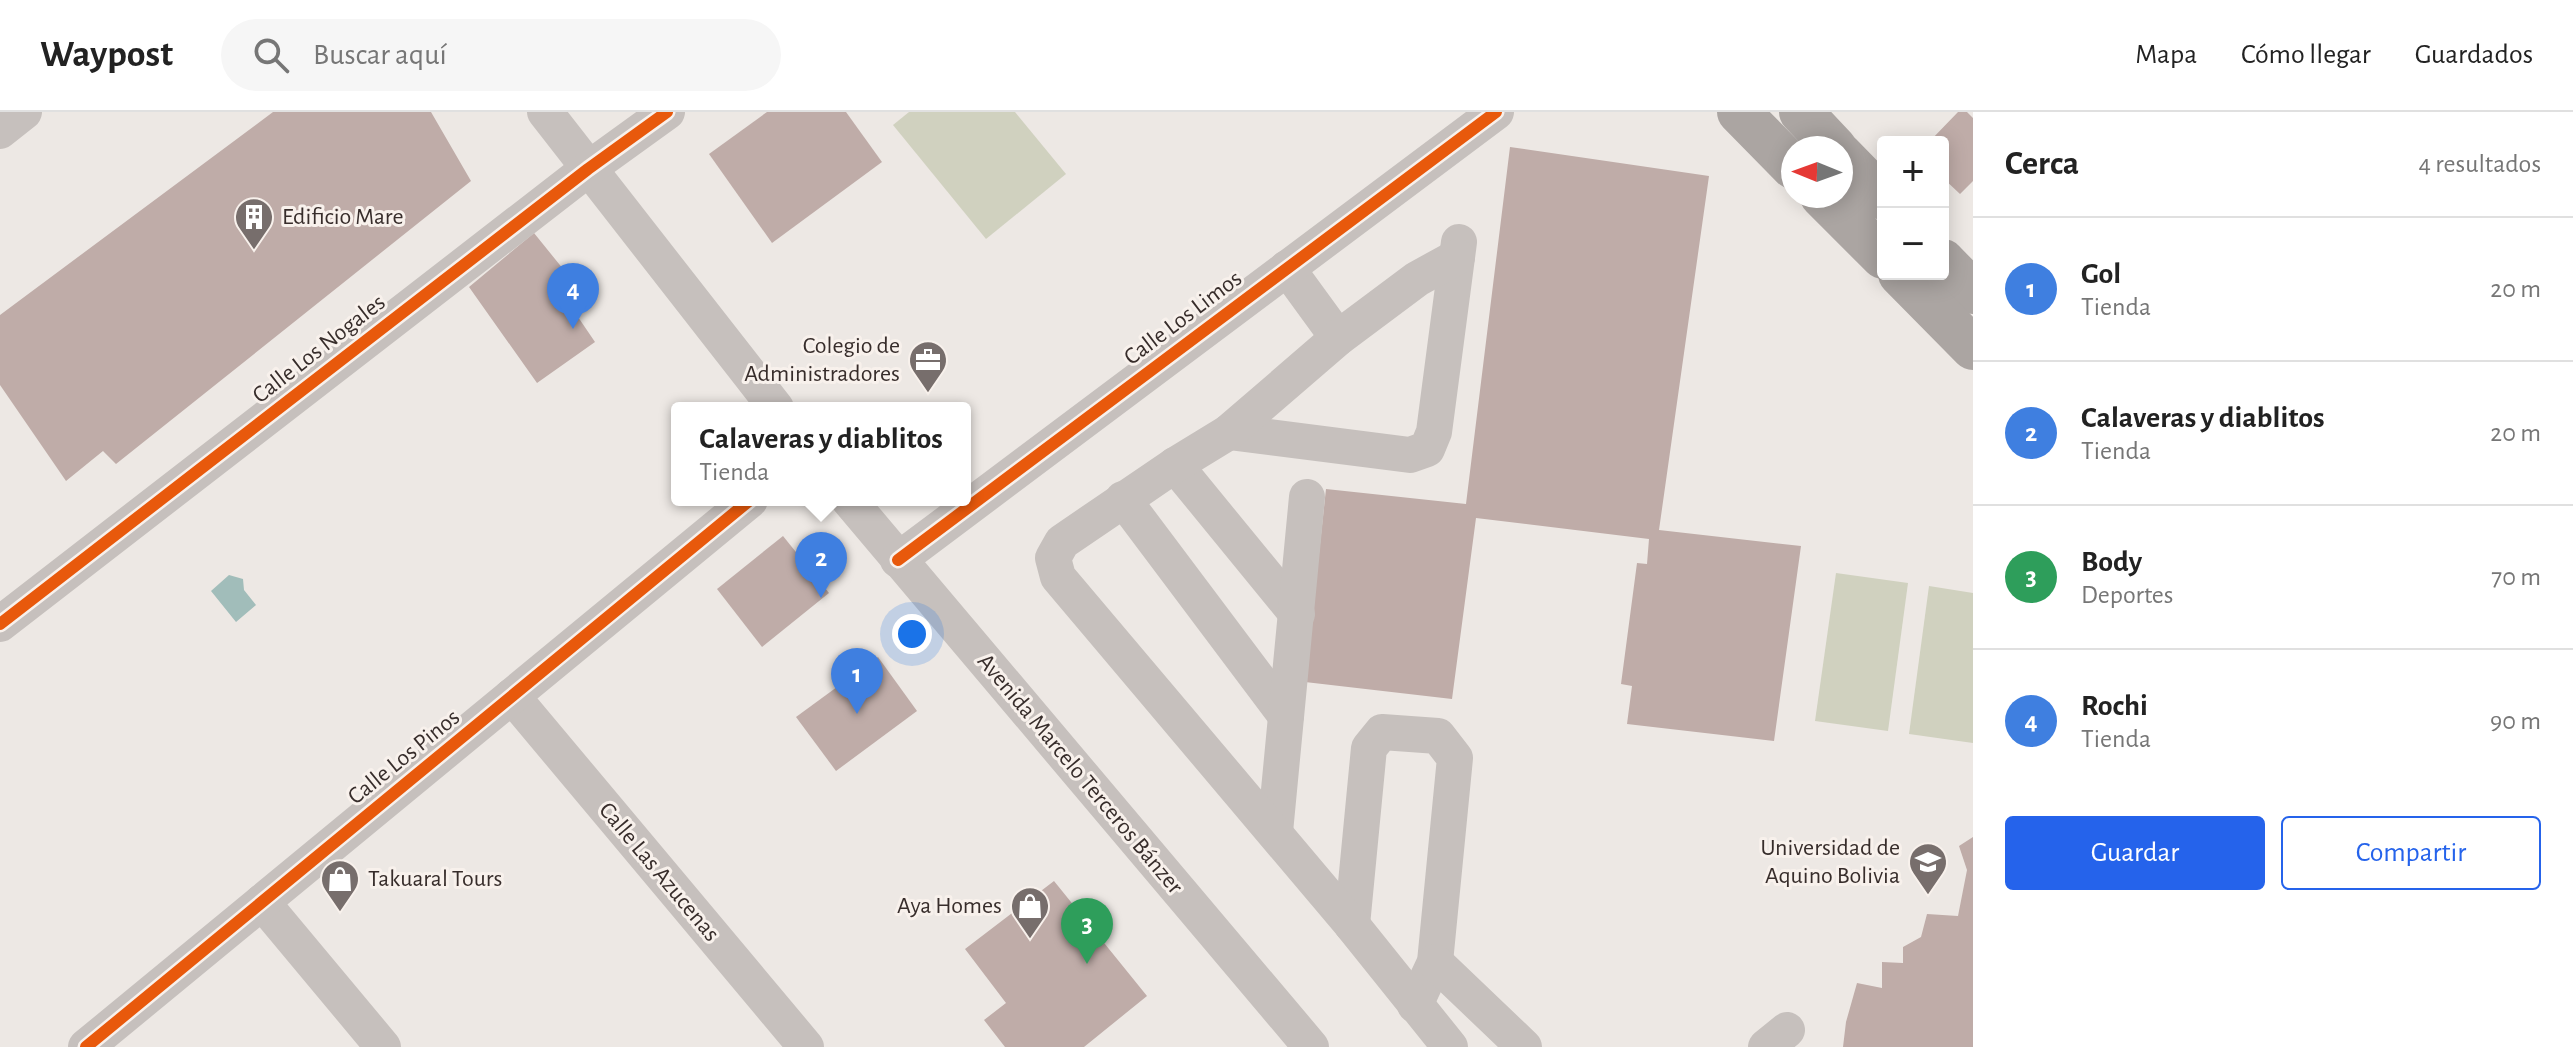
<!DOCTYPE html>
<html lang="es">
<meta charset="utf-8">
<style>
:root{--surface:#fff;--page:#f6f6f6;--text:#222;--muted:#767676;--line:#e0e0e0;--accent:#2563eb}
body{margin:0;font-family:"Alegreya Sans",sans-serif;background:var(--page);color:var(--text)}
.controls{position:absolute;right:24px;top:24px;display:grid;overflow:hidden;border-radius:8px;box-shadow:0 4px 20px #0003}
.controls button{width:72px;height:72px;display:grid;place-items:center;padding:0;border:0;border-bottom:2px solid var(--line);background:var(--surface);color:var(--text);font:40px sans-serif}
.compass{position:absolute;left:1781px;top:24px;width:72px;height:72px;border-radius:50%;background:var(--surface);box-shadow:0 4px 20px #0003;rotate:271deg}
.you{position:absolute;left:912px;top:522px;width:28px;height:28px;margin:-20px;border:6px solid #fff;border-radius:50%;background:#1a73e8;box-shadow:0 0 0 12px #1a73e833}
.badge{display:grid;place-items:center;width:52px;height:52px;border-radius:50%;background:var(--accent);color:#fff;font-size:26px;font-weight:700}
.pin{position:absolute;translate:-50% -66px;filter:drop-shadow(0 2px 4px #0008)}
.pin::after{content:'';position:absolute;top:42px;width:28px;height:24px;background:inherit;clip-path:polygon(0 0,100% 0,50% 100%)}
.popup{position:absolute;left:671px;top:290px;width:300px;height:104px;box-sizing:border-box;display:grid;place-content:center;border-radius:8px;background:var(--surface);filter:drop-shadow(0 2px 6px #0005);font-size:26px;white-space:nowrap;color:var(--muted)}
.popup b{font-size:30px;color:var(--text)}
.popup::after{content:'';position:absolute;left:50%;top:100%;margin-left:-16px;border:16px solid transparent;border-top-color:var(--surface)}
.list{margin:0;padding:0;list-style:none}
h2{display:flex;justify-content:space-between;align-items:center;height:104px;margin:0;padding:0 32px;font-size:34px}
h2 small{font-size:26px;font-weight:400;color:var(--muted)}
.list li{display:grid;grid-template-columns:52px 1fr auto;gap:24px;align-items:center;box-sizing:border-box;height:144px;padding:0 32px;border-top:2px solid var(--line)}
.list b{display:block;font-size:30px;white-space:nowrap}
.list p{margin:0;font-size:26px;white-space:nowrap;color:var(--muted)}
.list em{font-size:26px;font-style:normal;color:var(--muted)}
.actions{display:flex;gap:16px;padding:24px 32px}
.actions a{flex:1;padding:18px 0;border:2px solid var(--accent);border-radius:8px;text-align:center;font-size:28px;color:var(--accent)}
.actions .main{background:var(--accent);color:#fff}
.icon{flex:none;width:44px;height:44px;fill:none;stroke:currentColor;stroke-width:2;stroke-linecap:round;stroke-linejoin:round}
.map{position:relative;flex:none;width:1973px;height:935px;overflow:hidden}
header{display:flex;align-items:center;gap:48px;box-sizing:border-box;height:112px;padding:0 40px;background:var(--surface);border-bottom:2px solid var(--line)}
header strong{font-size:38px}
nav{display:flex;gap:44px;margin-inline-start:auto;font-size:28px}
.search{width:560px;height:72px;background:var(--page);display:flex;align-items:center;gap:20px;box-sizing:border-box;padding:0 28px;border-radius:44px;color:var(--muted);font-size:30px}
main{display:flex}
aside{flex:1;background:var(--surface)}
.map>svg:first-child{display:block}
.green{fill:#d0d1bf}
.water{fill:#a1bdba}
.building{fill:#bfaca8}
.lines{fill:none;stroke-linecap:round;stroke-linejoin:round}
.minor{stroke:#c6c0bd;stroke-width:36}
.major{stroke:#aba5a2;stroke-width:44}
.cycleway-casing{stroke:#f8f1ec;stroke-width:17}
.cycleway{stroke:#e8590c;stroke-width:12}
.labels{text-anchor:middle;dominant-baseline:central;stroke-width:6;stroke-linejoin:round;paint-order:stroke}
.poi-label{font-size:24px;fill:#372d2b;stroke:#f8f1ec;text-anchor:end}
.street-label{font-size:24px;fill:#372d2b;stroke:#f8f1ec}
</style>
<header>
<strong>Waypost</strong>
<div class="search"><svg class="icon" aria-label="search" viewBox="0 0 24 24"><circle cx="10" cy="10" r="6"/><path d="M15 15l6 6"/></svg>Buscar aquí</div>
<nav><a>Mapa</a><a>Cómo llegar</a><a>Guardados</a></nav>
</header>
<main>
<div class="map">
<svg width="1973" height="935" viewBox="0 0 1973 935">
<rect width="100%" height="100%" fill="#ede8e4"/>
<g class="green">
<path d="M909 0H1015L1066 62 986 127 893 13Z"/>
<path d="M1836 461 1908 471 1888 619 1815 609Z"/>
<path d="M1929 474 1973 481V631L1909 622Z"/>
</g>
<path class="water" d="M229 463 243 467 244 478 256 493 236 510 211 479Z"/>
<g class="building">
<path d="M273 0H431L471 69 116 352 103 339 66 369 0 273V203Z"/>
<path d="M767 0H846L882 50 772 131 709 42Z"/>
<path d="M1958 0H1967L1973 6V69L1960 82 1943 66V30H1929Z"/>
<path d="M1510 35 1709 64 1659 418 1801 434 1774 629 1627 612 1632 574 1621 572 1637 451 1647 452 1649 427 1476 406 1452 587 1305 570 1326 377 1466 392Z"/>
<path d="M534 121 572 168 561 180 595 230 537 271 469 175Z"/>
<path d="M783 424 829 481 762 535 717 477Z"/>
<path d="M878 545 917 599 836 659 796 605Z"/>
<path d="M1973 725V935H1843L1846 910 1857 871 1882 876V850L1903 851V835L1921 825 1927 802 1958 804 1967 758 1959 734Z"/>
<path d="M1054 769 1147 884 1084 935H1005L984 908 1006 891 965 837Z"/>
</g>
<g class="lines">
<g class="minor">
<path d="M545 0 776 296"/>
<path d="M0 19 24 0"/>
<path d="M1287 156 1338 226"/>
<path d="M1229 320 1410 343 1427 337 1434 320 1459 130"/>
<path d="M1175 353 1297 502"/>
<path d="M1123 387 1286 604"/>
<path d="M849 388 1311 935"/>
<path d="M898 448 1496 0"/>
<path d="M0 512 588 57 667 0"/>
<path d="M512 584 806 935"/>
<path d="M1275 720 1307 385"/>
<path d="M262 790 383 935"/>
<path d="M1352 813 1369 636 1382 620 1438 624 1455 646 1435 850 1415 893"/>
<path d="M1435 850 1524 935"/>
<path d="M86 935 750 388"/>
<path d="M1450 935 1352 813 1058 465 1053 446 1062 430 1175 353 1229 320 1338 226 1417 167 1457 145"/>
<path d="M1766 935 1787 918"/>
</g>
<g class="major">
<path d="M1739 0 1793 55"/>
<path d="M1801 0 1835 36"/>
<path d="M1841 43 1883 86"/>
<path d="M1822 84 1883 145"/>
<path d="M1943 149 1973 180"/>
<path d="M1900 162 1973 236"/>
</g>
<g class="cycleway-casing">
<g id="cycleway">
<path d="M898 448 1496 0"/>
<path d="M0 512 588 57 667 0"/>
<path d="M86 935 750 388"/>
</g>
</g>
<use href="#cycleway" class="cycleway"/>
</g>
<defs>
<g id="building-pin" transform="scale(2)"><path d="M0 17L-7.5 6A9.5 9.5 0 1 1 7.5 6Z" fill="#776e6c" stroke="#f8f1ec"/><path d="M-4-6H4V6H1V3H-1V6H-4ZM-2.5-4.3h1.7v1.8h-1.7ZM.8-4.3h1.7v1.8H.8ZM-2.5-1h1.7V.8h-1.7ZM.8-1h1.7V.8H.8Z" fill="#fff"/></g>
<g id="office-pin" transform="scale(2)"><path d="M0 17L-7.5 6A9.5 9.5 0 1 1 7.5 6Z" fill="#776e6c" stroke="#f8f1ec"/><path d="M-6-3h4V-5.5h4V-3h4V5H-6ZM-1-4.5V-3h2v-1.5ZM-6 0V1H6V0Z" fill="#fff"/></g>
<g id="university-pin" transform="scale(2)"><path d="M0 17L-7.5 6A9.5 9.5 0 1 1 7.5 6Z" fill="#776e6c" stroke="#f8f1ec"/><path d="M0-5L7-2L0 1L-7-2ZM-4 1L0 2.5L4 1V4Q0 6-4 4Z" fill="#fff"/></g>
<g id="shop-pin" transform="scale(2)"><path d="M0 17L-7.5 6A9.5 9.5 0 1 1 7.5 6Z" fill="#776e6c" stroke="#f8f1ec"/><path d="M-5-2.5h2.3a2.7 3.5 0 0 1 5.4 0H5L5.5 6h-11ZM-1.5-2.5h3a1.5 2.3 0 0 0-3 0Z" fill="#fff"/></g>
</defs>
<g fill-rule="evenodd">
<use href="#building-pin" x="254" y="105"/>
<use href="#office-pin" x="928" y="248"/>
<use href="#university-pin" x="1928" y="750"/>
<use href="#shop-pin" x="340" y="767"/>
<use href="#shop-pin" x="1030" y="794"/>
</g>
<g class="labels">
<g class="poi-label">
<text x="282" y="105" text-anchor="start">Edificio Mare</text>
<text x="900" y="234">Colegio de<tspan x="900" dy="28">Administradores</tspan></text>
<text x="1900" y="736">Universidad de<tspan x="1900" dy="28">Aquino Bolivia</tspan></text>
<text x="368" y="767" text-anchor="start">Takuaral Tours</text>
<text x="1002" y="794">Aya Homes</text>
</g>
<g class="street-label">
<text transform="translate(1183 206) rotate(-37)">Calle Los Limos</text>
<text transform="translate(319 237) rotate(-38)">Calle Los Nogales</text>
<text transform="translate(404 645) rotate(-39)">Calle Los Pinos</text>
<text transform="translate(1080 662) rotate(50)">Avenida Marcelo Terceros Bánzer</text>
<text transform="translate(659 760) rotate(50)">Calle Las Azucenas</text>
</g>
</g>
</svg>
<div class="controls">
<button>+</button>
<button>−</button>
</div>
<svg class="compass" viewBox="-18 -18 36 36"><path d="M0-13l5 13h-10z" fill="#e53935"/><path d="M0 13l5-13h-10z" fill="#767676"/></svg>
<div class="you"></div>
<div class="pin badge" style="left:857px;top:602px;background:#3f7fe0">1</div>
<div class="pin badge" style="left:821px;top:486px;background:#3f7fe0">2</div>
<div class="popup"><b>Calaveras y diablitos</b>Tienda</div>
<div class="pin badge" style="left:1087px;top:852px;background:#2e9e5b">3</div>
<div class="pin badge" style="left:573px;top:217px;background:#3f7fe0">4</div>
</div>
<aside>
<h2>Cerca<small>4 resultados</small></h2>
<ul class="list">
<li><span class="badge" style="background:#3f7fe0">1</span><div><b>Gol</b><p>Tienda</p></div><em>20 m</em></li>
<li><span class="badge" style="background:#3f7fe0">2</span><div><b>Calaveras y diablitos</b><p>Tienda</p></div><em>20 m</em></li>
<li><span class="badge" style="background:#2e9e5b">3</span><div><b>Body</b><p>Deportes</p></div><em>70 m</em></li>
<li><span class="badge" style="background:#3f7fe0">4</span><div><b>Rochi</b><p>Tienda</p></div><em>90 m</em></li>
</ul>
<div class="actions"><a class="main">Guardar</a><a>Compartir</a></div>
</aside>
</main>
